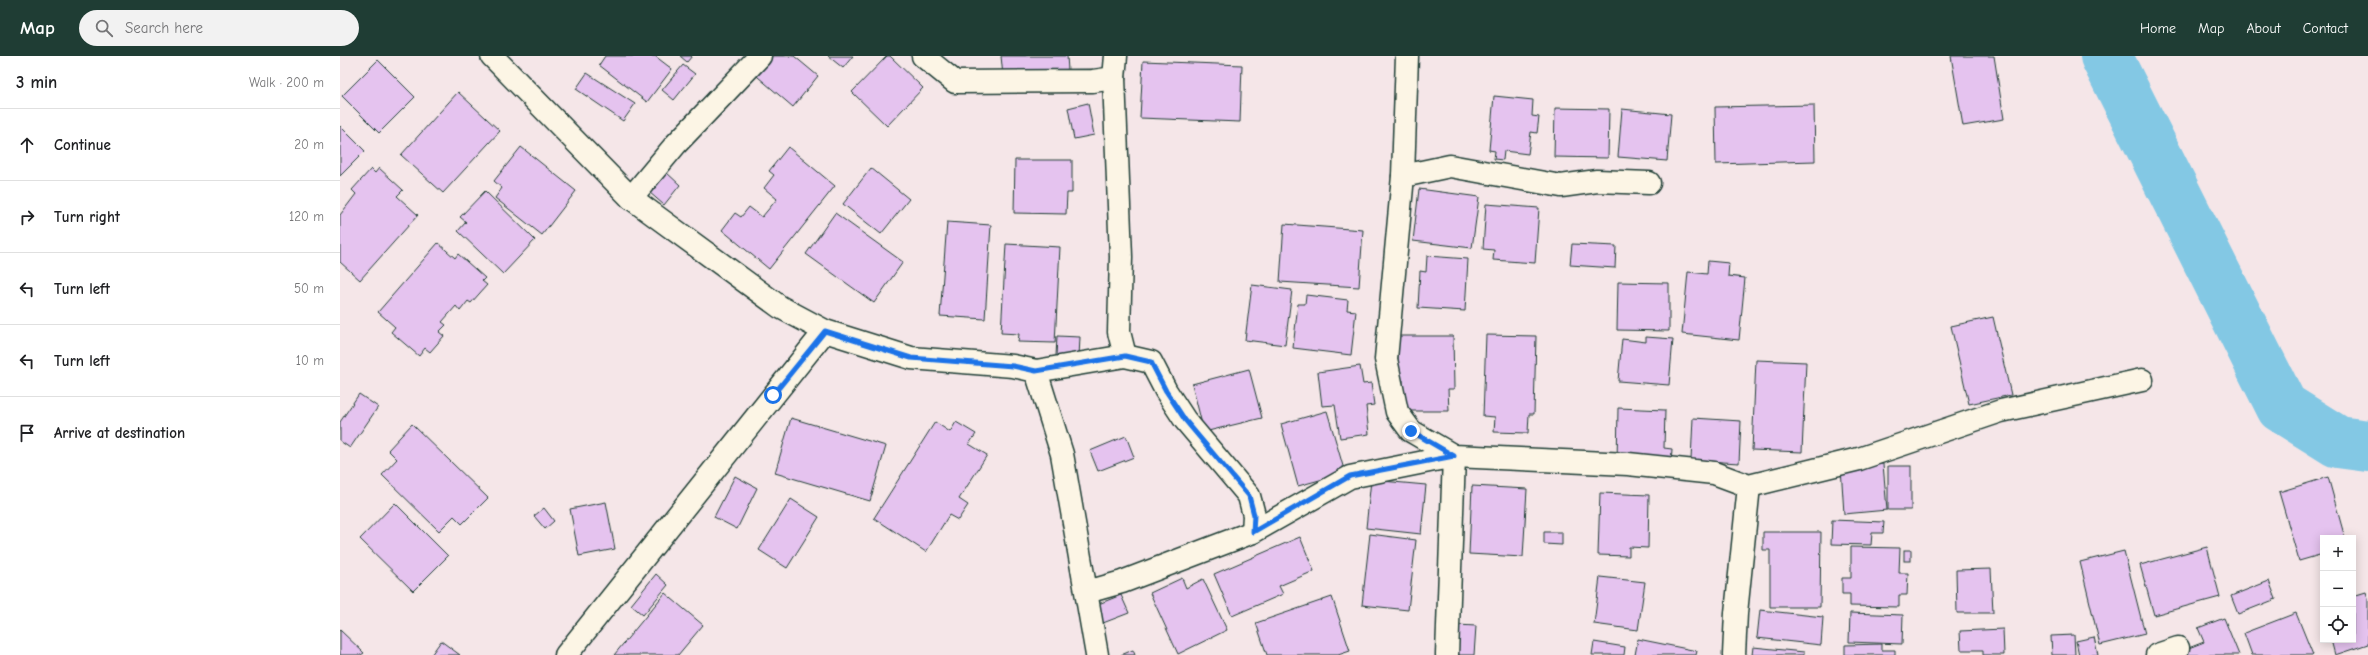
<!DOCTYPE html>
<meta charset="utf-8">
<style>
:root{--surface:#fff;--page:#f2f2f2;--text:#202124;--muted:#757577;--line:#e0e0e0;--accent:#1f3d34}
body{margin:0;font-family:"Comic Neue",sans-serif;background:var(--page);color:var(--text)}
.controls{position:absolute;right:12px;bottom:12px;display:grid;overflow:hidden;border-radius:0px;box-shadow:0 2px 10px #0003}
.controls button{width:36px;height:36px;display:grid;place-items:center;padding:0;border:0;border-bottom:1px solid var(--line);background:var(--surface);color:var(--text);font:20px sans-serif}
.stop{position:absolute;width:12px;height:12px;margin:-9px;border:3px solid #1a73e8;border-radius:50%;background:#fff}
.stop.end{background:#1a73e8;border-color:#fff;box-shadow:0 1px 4px #0008}
.list{margin:0;padding:0;list-style:none}
h2{display:flex;justify-content:space-between;align-items:center;height:52px;margin:0;padding:0 16px;font-size:17px}
h2 small{font-size:13px;font-weight:400;color:var(--muted)}
.list li{display:grid;grid-template-columns:26px 1fr auto;gap:12px;align-items:center;box-sizing:border-box;height:72px;padding:0 16px;border-top:1px solid var(--line)}
.list b{display:block;font-size:15px;white-space:nowrap}
.list em{font-size:13px;font-style:normal;color:var(--muted)}
.icon{flex:none;width:22px;height:22px;fill:none;stroke:currentColor;stroke-width:2;stroke-linecap:round;stroke-linejoin:round}
.map{position:relative;flex:none;width:2028px;height:599px;overflow:hidden}
header{display:flex;align-items:center;gap:24px;box-sizing:border-box;height:56px;padding:0 20px;background:var(--accent);color:#fff}
header strong{font-size:19px}
nav{display:flex;gap:22px;margin-inline-start:auto;font-size:14px}
.search{width:280px;height:36px;background:var(--page);display:flex;align-items:center;gap:10px;box-sizing:border-box;padding:0 14px;border-radius:22px;color:var(--muted);font-size:15px}
main{display:flex}
aside{flex:1;background:var(--surface)}
.map>svg:first-child{display:block}
.lines{fill:none;stroke-linecap:round;stroke-linejoin:round}
.river{stroke:#83c8e4;stroke-width:52}
.building{fill:#e5c3ef;stroke:#1f3d34}
.minor-casing{stroke:#1f3d34;stroke-width:25}
.minor{stroke:#fcf5e5;stroke-width:22}
.route{stroke:#1a73e8;stroke-width:5}
</style>
<header>
<strong>Map</strong>
<div class="search"><svg class="icon" aria-label="search" viewBox="0 0 24 24"><circle cx="10" cy="10" r="6"/><path d="M15 15l6 6"/></svg>Search here</div>
<nav><a>Home</a><a>Map</a><a>About</a><a>Contact</a></nav>
</header>
<main>
<aside>
<h2>3 min<small>Walk · 200 m</small></h2>
<ul class="list">
<li><svg class="icon" aria-label="ahead" viewBox="0 0 24 24"><path d="M12 20V5M6 11l6-6 6 6"/></svg><div><b>Continue</b></div><em>20 m</em></li>
<li><svg class="icon" aria-label="right" viewBox="0 0 24 24"><path d="M7 20v-9h11M14 6l5 5-5 5"/></svg><div><b>Turn right</b></div><em>120 m</em></li>
<li><svg class="icon" aria-label="left" viewBox="0 0 24 24"><path d="M17 20v-9H6M10 6l-5 5 5 5"/></svg><div><b>Turn left</b></div><em>50 m</em></li>
<li><svg class="icon" aria-label="left" viewBox="0 0 24 24"><path d="M17 20v-9H6M10 6l-5 5 5 5"/></svg><div><b>Turn left</b></div><em>10 m</em></li>
<li><svg class="icon" aria-label="arrive" viewBox="0 0 24 24"><path d="M6 21V4h12l-3 4 3 4H6"/></svg><div><b>Arrive at destination</b></div></li>
</ul>
</aside>
<div class="map">
<svg width="2028" height="599" viewBox="0 0 2028 599">
<rect width="100%" height="100%" fill="#f5e6e8"/>
<filter id="ink" filterUnits="userSpaceOnUse"><feTurbulence type="fractalNoise" baseFrequency=".025" numOctaves="2"/><feDisplacementMap in="SourceGraphic" scale="8" xChannelSelector="R" yChannelSelector="G"/><feConvolveMatrix kernelMatrix="1 2 1 2 8 2 1 2 1" color-interpolation-filters="sRGB"/></filter>
<g filter="url(#ink)">
<g class="lines">
<path class="river" d="M1766 0 1942 351 1998 386 2028 390"/>
</g>
<g class="building">
<path d="M265 0H315L332 13 307 46 259 9Z"/>
<path d="M340 0H352L347 6Z"/>
<path d="M424 0H454L478 20 453 51 411 15Z"/>
<path d="M488 0H513L503 12Z"/>
<path d="M547 0H550L583 32 547 70 512 36Z"/>
<path d="M661 0H727L728 14 663 20Z"/>
<path d="M1611 0H1654L1664 63 1623 70Z"/>
<path d="M38 4 75 41 39 77 2 40Z"/>
<path d="M803 5 902 9 900 66 800 62Z"/>
<path d="M343 9 355 18 334 44 322 34Z"/>
<path d="M247 17 295 48 283 65 236 33Z"/>
<path d="M118 36 160 75 103 137 61 99Z"/>
<path d="M1154 40 1193 44 1192 60 1199 61 1197 77 1191 76 1188 98 1164 95 1163 104 1154 103 1155 95 1149 94Z"/>
<path d="M748 47 754 79 734 83 728 52Z"/>
<path d="M1474 49 1475 105 1376 108 1375 51Z"/>
<path d="M1215 52 1269 53 1268 102 1214 101Z"/>
<path d="M1282 53 1331 58 1327 105 1278 101Z"/>
<path d="M0 70 25 95 0 120Z"/>
<path d="M181 91 236 135 202 179 155 142 162 132 154 125Z"/>
<path d="M448 91 495 130 429 213 382 174 395 157 401 161 409 151 422 161 437 143 424 132 434 119 429 115Z"/>
<path d="M675 104H732V137H727L726 158 674 157Z"/>
<path d="M39 112 63 134 57 140 78 159 20 224 0 206V159L16 138 12 134 31 113 35 117Z"/>
<path d="M531 112 569 143 541 178 503 148Z"/>
<path d="M326 116 340 129 324 149 309 136Z"/>
<path d="M1079 133 1139 141 1132 192 1073 185Z"/>
<path d="M145 135 195 184 163 218 118 175 126 166 120 161Z"/>
<path d="M1146 148 1199 152 1195 207 1153 204 1154 194 1143 193Z"/>
<path d="M495 157 563 206 534 247 466 198Z"/>
<path d="M607 166 651 169 645 263 600 260Z"/>
<path d="M944 168 1023 174 1019 231 940 226Z"/>
<path d="M98 187 115 202 118 198 145 222 142 225 147 229 131 247 128 245 120 255 116 250 102 266 106 269 99 276 104 280 90 296 85 292 79 300 51 276 55 271 38 256Z"/>
<path d="M666 188 720 191 715 287 678 286 679 278 661 277Z"/>
<path d="M1232 188 1276 190 1275 212 1230 209Z"/>
<path d="M1087 200 1128 203 1125 255 1078 252 1080 215 1086 216Z"/>
<path d="M1368 205 1389 207 1388 220 1405 222 1399 284 1342 278 1348 216 1367 218Z"/>
<path d="M1278 226 1329 227V275L1277 274Z"/>
<path d="M912 229 952 234 945 289 905 284Z"/>
<path d="M966 239 1008 244 1007 254 1016 255 1011 299 953 292 958 248H965Z"/>
<path d="M1653 261 1671 339 1629 348 1611 270Z"/>
<path d="M1146 279 1196 280 1194 358H1189L1188 377 1154 376 1155 361 1143 360Z"/>
<path d="M717 280 740 281 739 301 716 300Z"/>
<path d="M1058 280H1113L1114 333H1108L1109 355H1063V324H1058Z"/>
<path d="M1306 281 1333 283 1329 329 1278 325 1282 283 1306 286Z"/>
<path d="M1416 304 1466 306 1462 396 1412 394Z"/>
<path d="M1020 310 1023 328 1031 327 1034 349 1026 350 1029 378 1000 382 995 349 982 350 978 316Z"/>
<path d="M909 313 922 362 864 376 852 328Z"/>
<path d="M19 338 38 351 10 392 0 385V366Z"/>
<path d="M1278 352 1325 354 1324 392 1332 393 1331 407 1277 406Z"/>
<path d="M987 355 1005 417 958 430 941 368Z"/>
<path d="M451 362 546 390 530 445 435 417Z"/>
<path d="M1353 362 1401 365 1399 407 1351 404Z"/>
<path d="M595 366 610 376 616 366 636 378 629 388 647 399 619 443 628 449 618 464 609 459 586 496 534 462Z"/>
<path d="M72 368 148 442 122 468 114 460 99 475 42 419 57 403 48 394Z"/>
<path d="M786 380 794 401 758 415 750 395Z"/>
<path d="M1543 408 1547 454 1504 458 1501 411Z"/>
<rect x="1548" y="410" width="23" height="44"/>
<path d="M395 420 417 432 397 473 374 461Z"/>
<path d="M1988 421 2005 482H1983V498L1959 505 1939 436Z"/>
<path d="M1031 424 1086 429 1081 478 1026 472Z"/>
<path d="M1132 430 1187 433 1183 501 1129 498Z"/>
<path d="M1260 437 1309 439 1308 492 1289 491V500L1258 499Z"/>
<path d="M451 443 479 461 447 512 419 494Z"/>
<path d="M266 446 275 493 239 500 230 453Z"/>
<path d="M55 447 108 500 73 535 20 483Z"/>
<path d="M204 452 214 465 205 473 194 460Z"/>
<path d="M1492 464 1544 466 1543 477H1532L1531 489 1491 488Z"/>
<path d="M1204 476H1222V489L1204 488Z"/>
<path d="M1423 476H1481L1480 551H1430V494H1423Z"/>
<path d="M1030 478 1076 484 1068 554 1022 549Z"/>
<path d="M960 481 974 515 939 530 943 538 892 560 874 518Z"/>
<path d="M1511 491 1560 492 1559 517H1568L1567 539H1559V551L1510 550V538H1502V522H1511Z"/>
<path d="M1867 491 1880 541 1814 559 1800 509Z"/>
<rect x="1564" y="494" width="7" height="11"/>
<path d="M1784 495 1805 578 1760 589 1740 506Z"/>
<path d="M1651 513 1653 557H1617L1616 514Z"/>
<path d="M316 518 328 529 303 559 291 549Z"/>
<path d="M1260 521 1305 526 1298 574 1254 568Z"/>
<path d="M842 522 846 532 863 523 887 574 838 598 810 537Z"/>
<path d="M1929 525 1936 543 1898 558 1891 540Z"/>
<path d="M2026 536 2028 543V588L1995 599 1991 584H2013V540Z"/>
<path d="M325 537 363 569 338 599H274Z"/>
<path d="M781 539 789 557 763 567 756 549Z"/>
<path d="M992 541 1010 595 998 599H927L916 567Z"/>
<path d="M1420 554 1483 561 1481 589 1417 582Z"/>
<path d="M1510 557 1563 559 1562 588 1509 586Z"/>
<path d="M1956 557 1973 599H1912L1904 577Z"/>
<path d="M1884 562 1899 599H1842L1841 595 1864 586 1858 572Z"/>
<path d="M1117 569 1136 570 1134 599H1115Z"/>
<path d="M1663 573 1664 599H1643V594H1621L1620 575Z"/>
<path d="M0 574 24 597 21 599H0Z"/>
<path d="M1734 579 1735 599H1712L1711 580Z"/>
<path d="M1754 581 1758 599H1739L1736 585Z"/>
<path d="M1298 583 1357 595 1356 599H1295Z"/>
<path d="M101 585 120 599H91Z"/>
<path d="M1254 586 1285 591 1284 599H1252Z"/>
<path d="M1541 588V594H1555V599H1505V589Z"/>
<path d="M1413 591 1464 596V599H1412Z"/>
<path d="M793 594 795 599H781Z"/>
</g>
<g class="lines">
<g class="minor-casing">
<g id="minor">
<path d="M152 0 291 142 440 251 485 275 571 302 673 310 696 315 785 300 779 276 781 201 774 22 776 0"/>
<path d="M583 0 615 26 753 25 774 22"/>
<path d="M1067 0 1063 120 1046 303 1057 356 1071 375 1114 400 1288 408 1374 417 1409 430 1519 403 1661 355 1802 324"/>
<path d="M1063 120 1110 110 1221 130 1257 125 1309 127"/>
<path d="M291 142 336 88 420 0"/>
<path d="M785 300 811 306 826 335 845 364 909 440 914 459 913 476 1010 421 1114 400 1107 599"/>
<path d="M696 315 722 398 757 599"/>
<path d="M747 536 782 526 913 476"/>
<path d="M226 599 485 275"/>
<path d="M1394 599 1396 557 1409 430"/>
<path d="M1817 599 1838 592"/>
</g>
</g>
<use href="#minor" class="minor"/>
</g>
</g>
<g class="lines" filter="url(#ink)">
<path class="route" d="M433 339 485 275 571 302 673 310 696 315 785 300 811 306 826 335 845 364 909 440 914 459 913 476 1010 420 1114 400 1071 375"/>
</g>
</svg>
<div class="controls">
<button>+</button>
<button>−</button>
<button><svg class="icon" aria-label="locate" viewBox="0 0 24 24"><circle cx="12" cy="12" r="6"/><path d="M12 2v4M12 18v4M2 12h4M18 12h4"/></svg></button>
</div>
<div class="stop" style="left:433px;top:339px"></div>
<div class="stop end" style="left:1071px;top:375px"></div>
</div>
</main>
